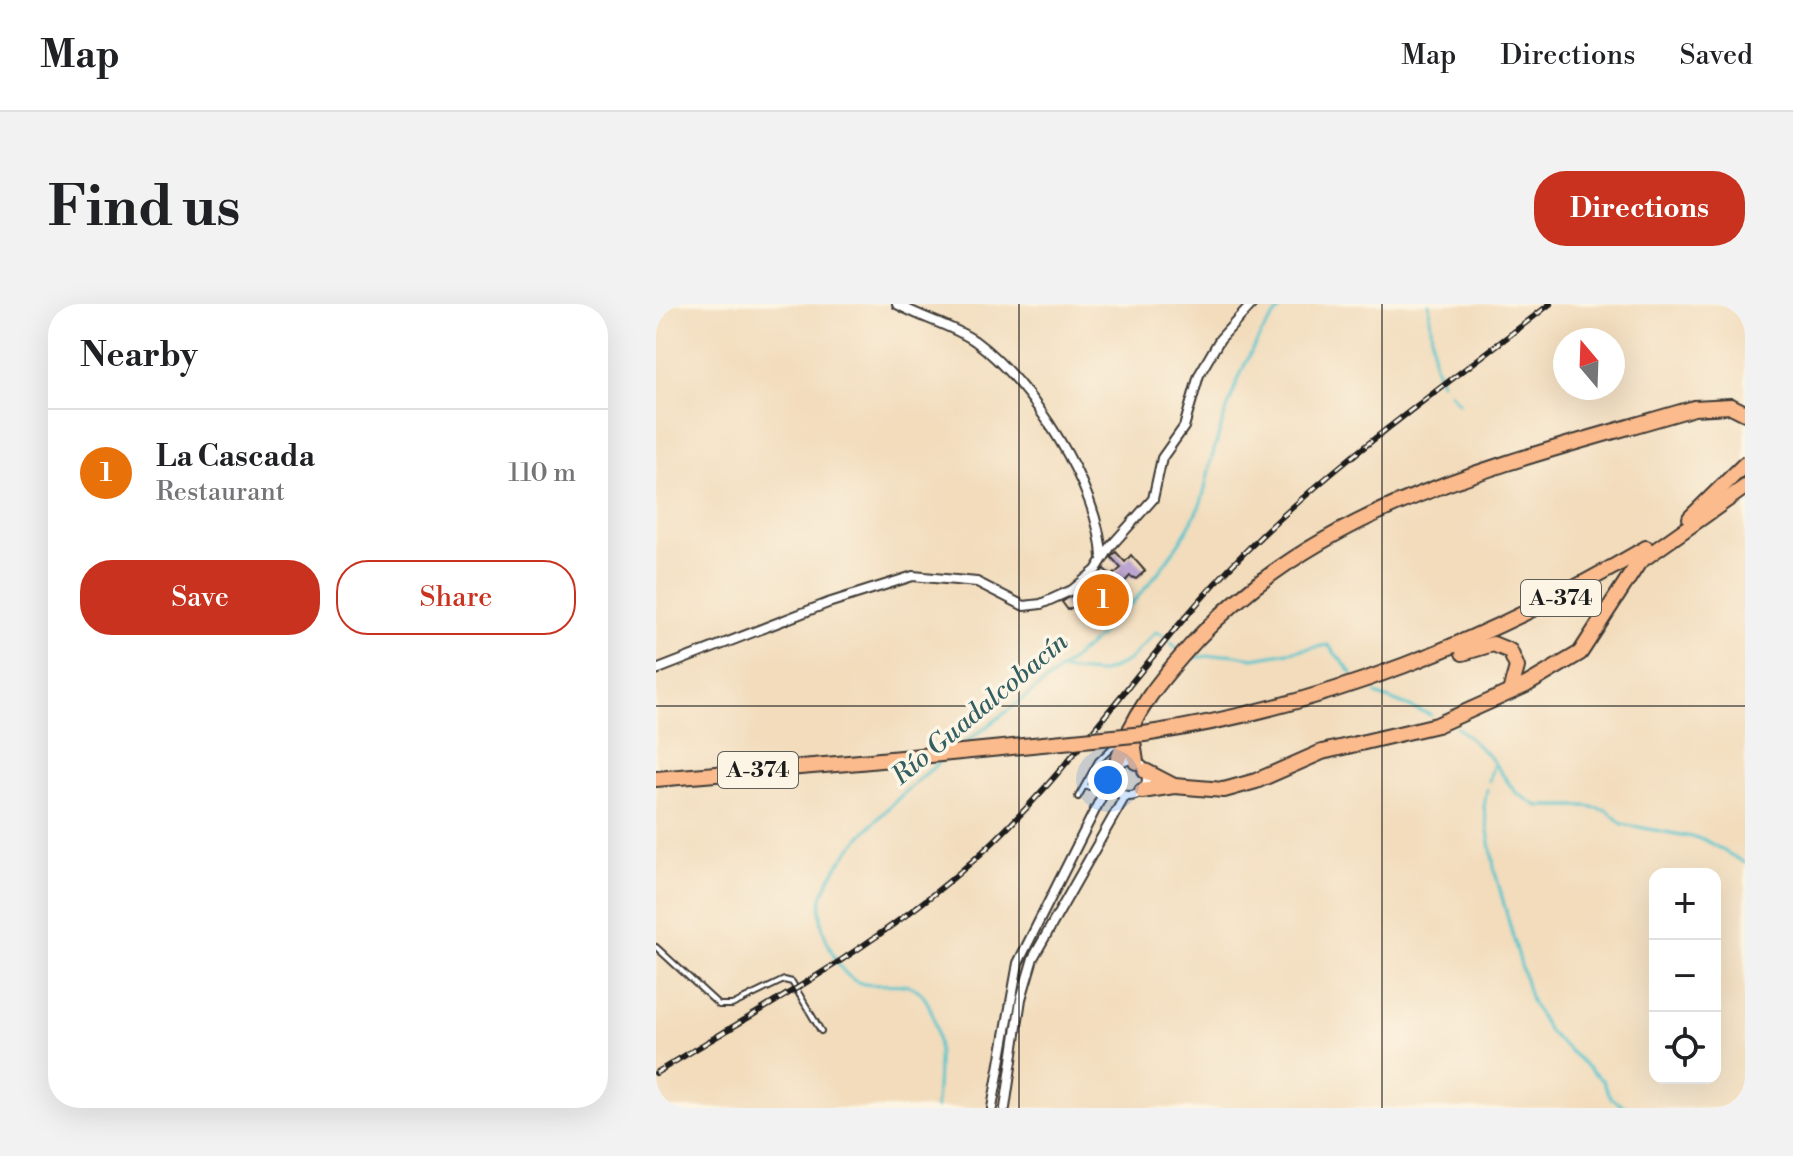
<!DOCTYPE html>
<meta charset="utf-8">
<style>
:root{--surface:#fff;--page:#f2f2f2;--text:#202124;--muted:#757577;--line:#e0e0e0;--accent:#c8321e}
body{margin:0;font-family:"Libre Bodoni",serif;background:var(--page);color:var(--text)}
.controls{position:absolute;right:24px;bottom:24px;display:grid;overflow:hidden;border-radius:16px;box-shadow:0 8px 32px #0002}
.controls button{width:72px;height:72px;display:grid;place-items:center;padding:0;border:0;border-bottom:2px solid var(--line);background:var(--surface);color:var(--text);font:40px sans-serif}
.compass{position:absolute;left:897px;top:24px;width:72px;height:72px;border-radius:50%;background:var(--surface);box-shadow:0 8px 32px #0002;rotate:341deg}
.you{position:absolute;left:452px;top:476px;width:28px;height:28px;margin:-20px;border:6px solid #fff;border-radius:50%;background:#1a73e8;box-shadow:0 0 0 12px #1a73e833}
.badge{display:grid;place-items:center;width:52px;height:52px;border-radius:50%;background:var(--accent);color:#fff;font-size:26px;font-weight:700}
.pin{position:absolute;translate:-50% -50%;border:4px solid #fff;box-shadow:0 2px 8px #0006}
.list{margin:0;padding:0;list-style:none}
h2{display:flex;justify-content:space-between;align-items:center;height:104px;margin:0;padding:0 32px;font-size:34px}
h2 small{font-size:26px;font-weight:400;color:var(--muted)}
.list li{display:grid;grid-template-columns:52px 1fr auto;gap:24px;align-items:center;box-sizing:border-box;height:128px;padding:0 32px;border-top:2px solid var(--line)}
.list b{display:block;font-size:30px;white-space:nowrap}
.list p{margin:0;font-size:26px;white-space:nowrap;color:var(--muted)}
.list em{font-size:26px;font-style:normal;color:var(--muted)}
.actions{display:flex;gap:16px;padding:24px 32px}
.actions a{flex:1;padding:18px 0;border:2px solid var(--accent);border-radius:32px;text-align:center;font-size:28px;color:var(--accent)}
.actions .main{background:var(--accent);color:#fff}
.icon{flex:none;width:44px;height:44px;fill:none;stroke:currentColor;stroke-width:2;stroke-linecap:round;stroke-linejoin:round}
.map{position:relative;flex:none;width:1089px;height:804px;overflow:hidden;border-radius:32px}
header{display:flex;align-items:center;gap:48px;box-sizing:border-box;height:112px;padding:0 40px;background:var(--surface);border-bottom:2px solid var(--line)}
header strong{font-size:38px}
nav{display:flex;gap:44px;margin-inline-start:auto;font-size:28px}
.intro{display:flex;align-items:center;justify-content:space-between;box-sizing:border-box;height:192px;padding:0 48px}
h1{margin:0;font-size:56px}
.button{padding:20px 36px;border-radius:32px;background:var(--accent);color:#fff;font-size:28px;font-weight:700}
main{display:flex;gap:48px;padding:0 48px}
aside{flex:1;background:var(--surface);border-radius:32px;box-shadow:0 8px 32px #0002}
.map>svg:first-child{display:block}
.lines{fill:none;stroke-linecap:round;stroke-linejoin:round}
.stream{stroke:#55c3cc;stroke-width:3}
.building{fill:#bca6d1}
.service-casing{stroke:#3c3934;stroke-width:8}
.minor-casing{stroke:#3c3934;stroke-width:12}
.primary-casing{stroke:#3c3934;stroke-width:18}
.service{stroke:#fff;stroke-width:4}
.minor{stroke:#fff;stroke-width:8}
.primary{stroke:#fbbb8c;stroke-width:14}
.rail-casing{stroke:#1c1c1c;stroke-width:6}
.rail{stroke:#fcf5e5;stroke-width:3;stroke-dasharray:9;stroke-linecap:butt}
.primary-bridge-casing{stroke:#3c3934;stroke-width:18;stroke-linecap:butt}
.primary-bridge{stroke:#fbbb8c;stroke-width:14}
.grid{fill:none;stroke:#1c1c1c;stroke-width:2;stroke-opacity:0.55}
.labels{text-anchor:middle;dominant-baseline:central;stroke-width:7;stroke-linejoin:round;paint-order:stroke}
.shield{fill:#fcf5e5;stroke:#5f5d58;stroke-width:2}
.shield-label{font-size:22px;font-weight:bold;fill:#1c1c1c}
.water-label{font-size:26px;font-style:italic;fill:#335f62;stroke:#fcf5e5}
</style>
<header>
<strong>Map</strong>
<nav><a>Map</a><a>Directions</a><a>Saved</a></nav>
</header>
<div class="intro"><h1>Find us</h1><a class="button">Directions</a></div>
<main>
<aside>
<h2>Nearby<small></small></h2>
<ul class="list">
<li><span class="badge" style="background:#e8710a">1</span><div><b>La Cascada</b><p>Restaurant</p></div><em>110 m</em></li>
</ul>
<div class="actions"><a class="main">Save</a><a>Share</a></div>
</aside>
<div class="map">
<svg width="1089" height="804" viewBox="0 0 1089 804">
<rect width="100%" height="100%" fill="#fcf5e5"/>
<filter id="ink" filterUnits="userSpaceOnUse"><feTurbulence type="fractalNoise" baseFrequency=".0125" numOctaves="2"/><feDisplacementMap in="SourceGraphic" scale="16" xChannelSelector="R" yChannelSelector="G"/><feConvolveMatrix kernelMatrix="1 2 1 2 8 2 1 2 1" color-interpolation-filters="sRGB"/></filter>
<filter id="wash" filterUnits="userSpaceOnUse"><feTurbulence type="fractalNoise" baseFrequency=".006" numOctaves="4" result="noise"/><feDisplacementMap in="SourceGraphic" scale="32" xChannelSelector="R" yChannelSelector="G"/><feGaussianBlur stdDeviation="1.8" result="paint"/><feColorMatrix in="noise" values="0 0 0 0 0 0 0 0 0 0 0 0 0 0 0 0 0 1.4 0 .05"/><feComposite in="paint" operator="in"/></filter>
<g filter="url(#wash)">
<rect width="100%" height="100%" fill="#f2dcbc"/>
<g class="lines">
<g class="stream">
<path d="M773 0 778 58 785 78"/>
<path d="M793 88 803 99"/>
<path d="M515 339 523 346"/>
<path d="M535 354 573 350 598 354 672 341 696 369"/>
<path d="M404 366 443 369 458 364 474 355 500 328 508 332"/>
<path d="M720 390 775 411"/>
<path d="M801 423 833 452 860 489 882 502H931L951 506 966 520 1047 535 1089 559"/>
<path d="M305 442C393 375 494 306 543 203 550 188 551 172 555 157 569 107 592 34 630 0"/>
<path d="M833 477 837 462"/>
<path d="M831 485 828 503 839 568 875 697 893 728 947 777 955 794 971 804"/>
<path d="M280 804C281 769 289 720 266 690 251 671 216 689 196 675 185 667 181 658 175 646 168 632 163 614 165 599 170 556 253 483 286 456"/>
</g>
</g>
<g id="blocks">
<path class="building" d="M460 248 469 258 475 251 489 267 480 275 474 272 447 301 434 292 412 306 406 298 432 281 437 288 448 278 441 271 448 265 456 272 465 264 455 253Z"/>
</g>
</g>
<g filter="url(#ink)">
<use href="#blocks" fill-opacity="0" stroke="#3c3934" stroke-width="2"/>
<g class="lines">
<g class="service-casing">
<g id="service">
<path d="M437 467 456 464"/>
<path d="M429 483 450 481"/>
<path d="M422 493 442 457 463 437"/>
<path d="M0 643 63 701H76L128 676 136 678 165 727"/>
</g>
</g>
<g class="minor-casing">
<g id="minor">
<path d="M241 0C265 14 296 21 319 37 375 78 443 183 446 253"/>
<path d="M0 366 172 299 257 272 321 278 368 302 385 300 416 286 440 266 455 242 497 195 506 154 528 123 543 71 564 35 596 0"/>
<circle cx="473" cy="474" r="18"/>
<path d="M336 804 362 659 454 476"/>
<path d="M349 804 365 695 377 654 469 492"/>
</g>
</g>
<g class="primary-casing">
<g id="primary">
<path d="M1034 214 1089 160"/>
<path d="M807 349 837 340 854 347 861 363 854 388"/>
<path d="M475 424 480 458"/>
<path d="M488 430C669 403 833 336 990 244"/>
<path d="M460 461C479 405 502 378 541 335 672 195 861 157 1038 104L1075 102 1089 109"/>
<path d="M489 467 518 482"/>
<path d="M0 475 204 458"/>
<path d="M486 487 518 482 568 486 600 477 666 448 781 421 870 381 924 349 983 258 1089 183"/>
</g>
</g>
<use href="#service" class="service"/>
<use href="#minor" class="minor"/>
<use href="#primary" class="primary"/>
<g class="rail-casing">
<path id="rail" d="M0 769C103 706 211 648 303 569 413 476 488 349 589 248 681 156 792 80 894 0"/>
</g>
<use href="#rail" class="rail"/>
<g class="primary-bridge-casing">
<path id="primary-bridge" d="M204 458 488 430"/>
</g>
<use href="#primary-bridge" class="primary-bridge"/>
</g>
</g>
<path class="grid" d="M363 0V804M726 0V804M0 402H1089"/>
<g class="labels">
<g class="shield">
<rect x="865" y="276" width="80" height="36" rx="6"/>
<rect x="62" y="448" width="80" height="36" rx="6"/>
</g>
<g class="shield-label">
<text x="905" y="294">A-374</text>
<text x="102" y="466">A-374</text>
</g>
<g class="water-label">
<text transform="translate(324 405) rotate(-40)">Río Guadalcobacín</text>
</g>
</g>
</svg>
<div class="controls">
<button>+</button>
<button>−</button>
<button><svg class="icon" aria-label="locate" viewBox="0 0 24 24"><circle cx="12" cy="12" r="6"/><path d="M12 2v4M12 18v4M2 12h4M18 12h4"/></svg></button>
</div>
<svg class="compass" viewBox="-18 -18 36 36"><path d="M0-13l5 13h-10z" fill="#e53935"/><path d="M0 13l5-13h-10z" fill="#757577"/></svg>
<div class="you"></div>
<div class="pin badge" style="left:447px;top:296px;background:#e8710a">1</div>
</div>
</main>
